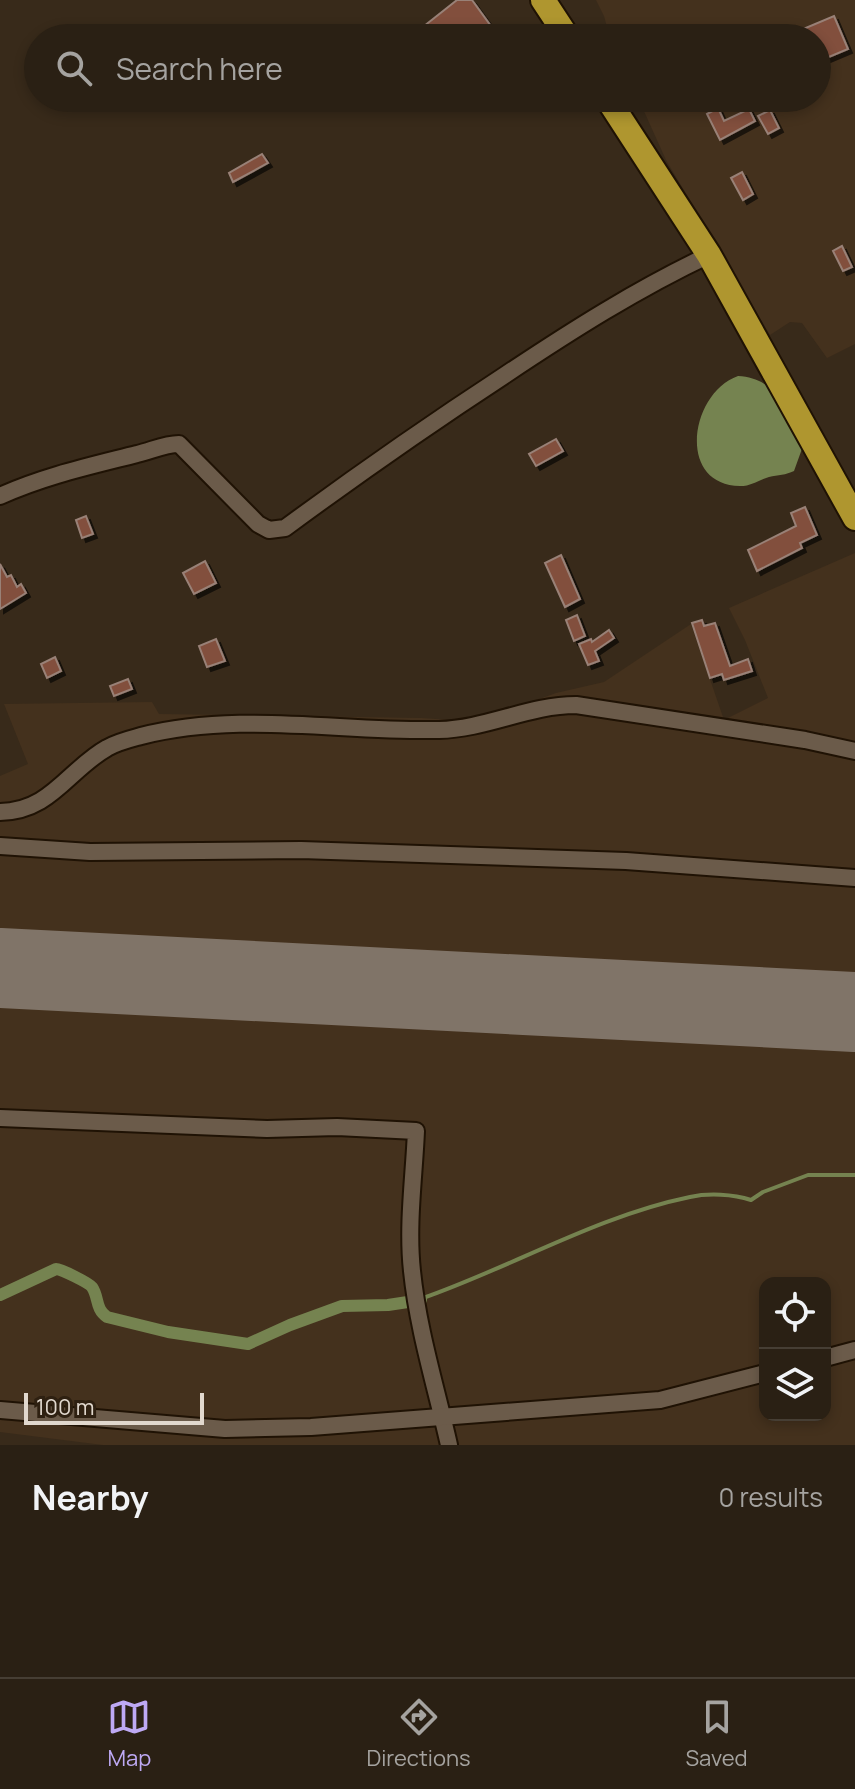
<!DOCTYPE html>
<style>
:root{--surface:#2a2014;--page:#32281d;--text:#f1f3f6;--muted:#a5a3a0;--line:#463e34;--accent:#bea9f4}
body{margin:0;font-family:Manrope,sans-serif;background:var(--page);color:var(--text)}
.controls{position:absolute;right:24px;bottom:24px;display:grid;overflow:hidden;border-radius:16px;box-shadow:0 4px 12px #0003}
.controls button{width:72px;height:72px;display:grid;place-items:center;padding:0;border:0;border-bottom:2px solid var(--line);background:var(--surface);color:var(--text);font:40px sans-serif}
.scale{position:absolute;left:24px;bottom:20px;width:180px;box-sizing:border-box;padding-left:8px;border:4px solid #e1d8ce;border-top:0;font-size:22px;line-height:28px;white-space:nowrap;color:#e1d8ce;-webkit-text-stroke:6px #2e2011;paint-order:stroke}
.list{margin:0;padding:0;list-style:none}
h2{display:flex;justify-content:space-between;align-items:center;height:104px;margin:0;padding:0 32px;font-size:34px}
h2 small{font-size:26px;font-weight:400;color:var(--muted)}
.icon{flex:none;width:44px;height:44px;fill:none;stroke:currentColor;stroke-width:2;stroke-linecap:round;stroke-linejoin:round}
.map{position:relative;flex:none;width:855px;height:1445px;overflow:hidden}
.search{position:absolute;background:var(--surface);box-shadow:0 4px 12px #0003;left:24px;right:24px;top:24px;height:88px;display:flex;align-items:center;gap:20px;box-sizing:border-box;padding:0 28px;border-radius:44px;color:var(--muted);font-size:30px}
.sheet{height:232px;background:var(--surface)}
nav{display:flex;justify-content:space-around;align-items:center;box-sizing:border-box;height:112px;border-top:2px solid var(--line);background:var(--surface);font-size:22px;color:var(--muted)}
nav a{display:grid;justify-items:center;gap:4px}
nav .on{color:var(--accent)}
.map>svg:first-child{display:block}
.built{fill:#44311d;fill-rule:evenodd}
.water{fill:#758350}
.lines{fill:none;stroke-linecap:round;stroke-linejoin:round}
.stream{stroke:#758350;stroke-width:4}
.canal{stroke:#758350;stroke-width:12}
.runway{stroke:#807468;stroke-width:80}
.building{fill:#82503d;stroke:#998177;stroke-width:2;filter:url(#shadow)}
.minor-casing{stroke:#1f1204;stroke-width:20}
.highway-casing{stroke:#1f1204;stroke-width:28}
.minor{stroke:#6b5b4a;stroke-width:16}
.highway{stroke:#af962f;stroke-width:24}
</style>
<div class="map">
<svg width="855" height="1445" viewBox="0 0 855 1445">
<defs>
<filter id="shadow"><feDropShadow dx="4" dy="4" stdDeviation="0" flood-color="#0009"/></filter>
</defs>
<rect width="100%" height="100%" fill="#382a1a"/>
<g class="built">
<path d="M596 0H855V344L827 358 802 323 790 322 770 335 666 160 638 98H817V38H610L604 16Z"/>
<path d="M855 553V1445H103L0 1432V776L28 764 4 704 152 702 159 714 422 718 477 722 556 693 604 682 691 624 724 720 768 698 745 640 729 608ZM765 1283H825V1415H765Z"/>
</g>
<path class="water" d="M738 376C779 378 788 414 803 446L794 471C786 475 778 475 769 477 758 480 752 486 740 486 676 485 690 393 738 376Z"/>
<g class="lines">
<path class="stream" d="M423 1298C512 1267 597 1216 690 1197 708 1193 733 1194 751 1200L763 1192 808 1175H855"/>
<path class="canal" d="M0 1295 56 1269C61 1269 89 1283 92 1287 99 1297 95 1309 107 1317L168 1332 248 1344 290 1325 342 1306 388 1305 421 1300"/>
<path class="runway" d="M0 968 855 1012"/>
</g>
<g class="building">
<path d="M457 0H472L496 33 489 38H409Z"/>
<path d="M834 16 848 49 817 62V38H782Z"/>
<path d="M718 108 724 121 749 109 755 121 720 140 707 114Z"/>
<path d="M770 110 779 128 768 134 758 116Z"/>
<path d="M262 154 268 163 233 182 229 173Z"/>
<path d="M742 172 753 194 743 200 731 178Z"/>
<path d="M842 246 852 267 843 271 833 251Z"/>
<path d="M556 439 563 451 536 466 529 454Z"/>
<path d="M805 507 817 535 800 543 802 548 757 571 748 550 796 526 791 513Z"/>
<path d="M86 516 93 534 82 538 76 520Z"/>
<path d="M561 555 580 599 565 607 545 563Z"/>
<path d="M205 561 216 583 194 594 183 573Z"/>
<path d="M0 564 7 577 11 575 17 587 21 584 26 593 0 609Z"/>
<path d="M577 615 585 636 574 641 566 620Z"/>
<path d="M702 620 704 626 715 623 730 666 748 659 752 671 724 680 722 674 710 678 692 623Z"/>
<path d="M609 630 614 638 595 651 599 661 588 665 579 644 591 639 592 642Z"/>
<path d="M216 639 225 661 207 667 199 646Z"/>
<path d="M55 657 61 671 47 678 41 664Z"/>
<path d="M128 679 132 689 114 696 110 686Z"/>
</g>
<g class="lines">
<g class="minor-casing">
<g id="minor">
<path d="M0 496C44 476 90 466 137 454 151 451 164 444 179 444L258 524 269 530 285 528C357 475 430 424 505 375 571 331 637 289 709 255"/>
<path d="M0 812C50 812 68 770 107 748 117 742 130 739 141 736 238 711 340 732 439 730 486 729 529 705 576 705L805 740 855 751"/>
<path d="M0 846 90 852 301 850 626 861 855 878"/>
<path d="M0 1118 267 1129 337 1127 416 1131C414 1177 407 1225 412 1271 418 1330 436 1387 449 1445"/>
<path d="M825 1358 855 1350"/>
<path d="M0 1410 225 1429 311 1427 660 1400 765 1373"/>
</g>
</g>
<g class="highway-casing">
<g id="highway">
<path d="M543 0 568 38"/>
<path d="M607 98 709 255 855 518"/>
</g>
</g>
<use href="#minor" class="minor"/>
<use href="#highway" class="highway"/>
</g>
</svg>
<div class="controls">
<button><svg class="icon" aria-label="locate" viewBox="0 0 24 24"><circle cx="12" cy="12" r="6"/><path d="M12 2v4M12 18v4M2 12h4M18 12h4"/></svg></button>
<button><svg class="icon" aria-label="layers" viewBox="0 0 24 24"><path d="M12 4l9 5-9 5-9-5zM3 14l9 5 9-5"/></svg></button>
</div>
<div class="scale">100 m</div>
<div class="search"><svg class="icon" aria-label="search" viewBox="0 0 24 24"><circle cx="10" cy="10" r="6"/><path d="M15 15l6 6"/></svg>Search here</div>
</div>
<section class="sheet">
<h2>Nearby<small>0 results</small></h2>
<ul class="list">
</ul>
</section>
<nav>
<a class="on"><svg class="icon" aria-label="map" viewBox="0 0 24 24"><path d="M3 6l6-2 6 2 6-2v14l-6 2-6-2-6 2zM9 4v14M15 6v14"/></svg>Map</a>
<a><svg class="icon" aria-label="directions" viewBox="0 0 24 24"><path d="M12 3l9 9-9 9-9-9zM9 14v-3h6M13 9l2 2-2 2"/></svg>Directions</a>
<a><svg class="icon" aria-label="saved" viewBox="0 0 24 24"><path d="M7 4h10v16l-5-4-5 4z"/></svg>Saved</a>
</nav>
